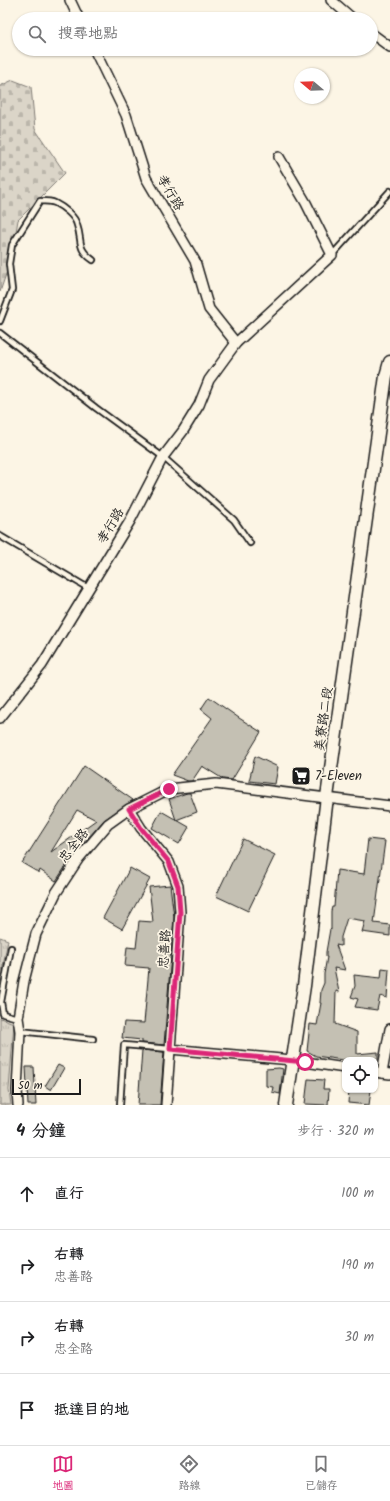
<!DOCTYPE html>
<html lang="zh-TW">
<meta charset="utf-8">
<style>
:root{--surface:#fff;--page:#f6f6f6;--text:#202124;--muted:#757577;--line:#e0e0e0;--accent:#db2777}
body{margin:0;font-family:Kalam,"LXGW WenKai TC",sans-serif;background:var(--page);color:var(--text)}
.controls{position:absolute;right:12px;bottom:12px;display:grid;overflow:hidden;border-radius:8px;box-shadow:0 1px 3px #0004}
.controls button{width:36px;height:36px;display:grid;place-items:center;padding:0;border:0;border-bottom:1px solid var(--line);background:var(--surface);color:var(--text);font:20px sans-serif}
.compass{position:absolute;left:294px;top:68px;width:36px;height:36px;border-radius:50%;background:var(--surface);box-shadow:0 1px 3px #0004;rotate:289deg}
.scale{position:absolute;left:12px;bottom:10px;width:69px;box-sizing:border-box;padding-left:4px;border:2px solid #1c1c1c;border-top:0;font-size:11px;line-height:14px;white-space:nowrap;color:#1c1c1c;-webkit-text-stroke:3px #fcf5e5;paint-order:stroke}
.stop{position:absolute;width:12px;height:12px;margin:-9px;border:3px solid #db2777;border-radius:50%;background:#fff}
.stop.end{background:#db2777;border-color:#fff;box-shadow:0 1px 4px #0008}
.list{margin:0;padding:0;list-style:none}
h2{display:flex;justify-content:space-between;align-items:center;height:52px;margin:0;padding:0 16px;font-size:17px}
h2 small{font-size:13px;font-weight:400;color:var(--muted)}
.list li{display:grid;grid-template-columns:26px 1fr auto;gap:12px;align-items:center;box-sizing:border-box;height:72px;padding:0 16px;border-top:1px solid var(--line)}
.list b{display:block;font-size:15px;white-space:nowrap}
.list p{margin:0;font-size:13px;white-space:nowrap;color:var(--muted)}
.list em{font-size:13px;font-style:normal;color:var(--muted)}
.icon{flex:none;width:22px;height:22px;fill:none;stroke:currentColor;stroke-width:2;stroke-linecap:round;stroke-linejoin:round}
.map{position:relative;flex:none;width:390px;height:1105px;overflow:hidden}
.search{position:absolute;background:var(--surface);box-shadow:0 1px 3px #0004;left:12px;right:12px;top:12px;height:44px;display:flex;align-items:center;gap:10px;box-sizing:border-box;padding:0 14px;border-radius:22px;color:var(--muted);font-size:15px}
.sheet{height:340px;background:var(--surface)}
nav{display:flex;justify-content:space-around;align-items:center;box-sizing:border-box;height:56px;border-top:1px solid var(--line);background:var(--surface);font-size:11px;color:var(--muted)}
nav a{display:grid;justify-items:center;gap:2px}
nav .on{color:var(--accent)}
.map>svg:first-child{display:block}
.cemetery{fill:url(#cemetery-stones);stroke:#7c7872}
.park{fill:url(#park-tufts);stroke:#7c7872}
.building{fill:#c4c0b3;stroke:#1c1c1c;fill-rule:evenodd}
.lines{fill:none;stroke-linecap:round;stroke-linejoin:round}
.lane-casing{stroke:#1c1c1c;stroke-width:8}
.street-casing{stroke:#1c1c1c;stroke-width:12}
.secondary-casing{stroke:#1c1c1c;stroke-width:15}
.lane{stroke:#fcf5e5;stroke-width:4.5}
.street{stroke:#fcf5e5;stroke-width:9}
.secondary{stroke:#fcf5e5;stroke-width:12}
.route{stroke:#db2777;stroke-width:5}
.labels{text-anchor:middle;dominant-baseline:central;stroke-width:3.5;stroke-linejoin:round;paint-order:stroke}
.street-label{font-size:13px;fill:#1c1c1c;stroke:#fcf5e5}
.poi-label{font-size:13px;fill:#1c1c1c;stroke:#fcf5e5;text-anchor:start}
</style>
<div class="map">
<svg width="390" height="1105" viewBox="0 0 390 1105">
<defs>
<pattern id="cemetery-stones" width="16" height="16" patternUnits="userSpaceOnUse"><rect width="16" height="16" fill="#dbd5c8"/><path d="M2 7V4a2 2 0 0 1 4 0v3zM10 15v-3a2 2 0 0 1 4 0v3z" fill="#bbb6ab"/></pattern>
<pattern id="park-tufts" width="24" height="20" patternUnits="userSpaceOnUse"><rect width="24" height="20" fill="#dbd5c8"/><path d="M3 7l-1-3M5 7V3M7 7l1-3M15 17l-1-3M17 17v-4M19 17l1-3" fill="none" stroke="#bbb6ab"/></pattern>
</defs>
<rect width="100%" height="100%" fill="#fcf5e5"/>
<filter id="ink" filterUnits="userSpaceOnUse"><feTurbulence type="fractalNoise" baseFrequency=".025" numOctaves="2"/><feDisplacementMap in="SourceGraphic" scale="8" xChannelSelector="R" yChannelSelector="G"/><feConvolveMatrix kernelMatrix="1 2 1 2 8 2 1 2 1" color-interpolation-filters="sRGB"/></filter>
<g filter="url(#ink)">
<path class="cemetery" d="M13 80 31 87 35 129 65 173 18 220 12 256 0 292V86Z"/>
<g class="park">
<path d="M0 937 8 940 0 982Z"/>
<path d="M0 1018 14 1023 9 1090 11 1105H0Z"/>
</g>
<g class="building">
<path d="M209 697 239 718 261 732 232 780 223 779 202 766 192 781H188L172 775 212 718 201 709Z"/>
<path d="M255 756 278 767 275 784 249 781Z"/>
<path d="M84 766 133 800 104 820 74 854 56 881 40 870 39 873 22 863ZM77 810 96 820 51 852Z"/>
<path d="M187 793H190L197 812 176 820 169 799Z"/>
<path d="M161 811 189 827 179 844 152 828Z"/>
<path d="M243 839 275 855 248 911 216 896Z"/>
<path d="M368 839 385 841 374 923 390 925V936L362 932 365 921 347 918 341 937V946L336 945 345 970 334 968 339 992 336 991 335 1024 357 1032V1054L378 1052V1060H343L316 1056 307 1051 310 1024 317 1025 321 1003H320L321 990 324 983V974L327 957H326V952L330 929 331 930V911L332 907H334L337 870 364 874Z"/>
<path d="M130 868 150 879 122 929 103 918Z"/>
<path d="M170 885 174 917 164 1045 142 1043V1040L122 1038 124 1022 144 1023 149 968 125 966 127 947 136 948 139 921 153 922 149 887Z"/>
<path d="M382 968 389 969 387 998 380 996 377 1010 355 1007 358 999 351 997 355 986 354 975 381 978Z"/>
<path d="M142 1050 164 1052 160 1105H138Z"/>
<path d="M58 1065 64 1068 51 1090 45 1086Z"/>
<path d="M26 1067H34L36 1105H28Z"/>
<path d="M279 1068 283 1069 280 1094 272 1092 273 1087 266 1086V1069Z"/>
<path d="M308 1079 324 1080 323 1089H329L328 1105 305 1104Z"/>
<path d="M349 1090H371L369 1105 348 1103Z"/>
</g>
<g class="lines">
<g class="lane-casing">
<g id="lane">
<path d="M332 255 390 191"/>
<path d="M0 321 12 290 9 264 12 245 40 201C44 201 51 201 55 203 63 207 75 216 77 225 83 242 76 248 93 260"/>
<path d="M0 333 96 408 163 457 234 520 250 543"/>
<path d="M0 536 88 588"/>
<path d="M11 948 1 1002 3 1014 18 1018"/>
<path d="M20 1031 93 1039"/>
<path d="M120 1105 124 1045 170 1049"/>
</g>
</g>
<g class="street-casing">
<g id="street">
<path d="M70 0 79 19"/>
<path d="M331 0 353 19"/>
<path d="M371 33 390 47"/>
<path d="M94 49 126 115 146 178 195 261 209 309 236 343"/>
<path d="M0 718 42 665 130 521 163 457 183 431 199 405 209 380 236 343 332 255 306 203 279 157"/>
<path d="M129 809 141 828 169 862 178 886 180 912 166 1105"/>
<path d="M170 1049 292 1060 345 1068"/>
<path d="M375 1072 390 1074"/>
<path d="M382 1073 390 1029"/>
<path d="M18 1105 17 1090 20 1031 18 1018 24 981 36 934 56 893 79 858 108 824 129 809 169 789 216 784 390 806"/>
</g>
</g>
<g class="secondary-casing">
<path id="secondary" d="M286 1105 304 986 327 797 386 376 390 362"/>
</g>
<use href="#lane" class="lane"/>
<use href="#street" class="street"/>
<use href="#secondary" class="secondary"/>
</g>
</g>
<g class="lines" filter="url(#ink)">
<path class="route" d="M169 789 129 809 141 828 169 862 178 886 180 912 170 1049 305 1062"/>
</g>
<defs>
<g id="supermarket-square" transform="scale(1)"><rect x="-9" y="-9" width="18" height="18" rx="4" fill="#1c1c1c" stroke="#fcf5e5"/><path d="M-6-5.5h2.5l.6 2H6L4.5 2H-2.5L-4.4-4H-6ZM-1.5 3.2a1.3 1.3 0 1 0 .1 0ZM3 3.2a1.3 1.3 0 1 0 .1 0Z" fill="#fff"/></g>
</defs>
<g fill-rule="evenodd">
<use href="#supermarket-square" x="301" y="776"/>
</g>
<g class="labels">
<g class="street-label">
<text transform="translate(170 193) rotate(59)">孝行路</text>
<text transform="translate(111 526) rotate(-59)">孝行路</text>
<text transform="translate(324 719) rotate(-82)">美寮路二段</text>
<text transform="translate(74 846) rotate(-52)">忠全路</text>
<text transform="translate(165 949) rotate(-86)">忠善路</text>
</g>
<g class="poi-label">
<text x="315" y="776">7-Eleven</text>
</g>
</g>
</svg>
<div class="controls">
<button><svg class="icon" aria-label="locate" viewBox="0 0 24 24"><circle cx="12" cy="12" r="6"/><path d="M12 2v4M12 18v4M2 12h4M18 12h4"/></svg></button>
</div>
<svg class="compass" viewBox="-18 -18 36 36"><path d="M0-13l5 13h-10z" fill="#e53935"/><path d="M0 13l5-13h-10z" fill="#757577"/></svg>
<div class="scale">50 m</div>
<div class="stop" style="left:305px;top:1062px"></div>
<div class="stop end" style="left:169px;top:789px"></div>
<div class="search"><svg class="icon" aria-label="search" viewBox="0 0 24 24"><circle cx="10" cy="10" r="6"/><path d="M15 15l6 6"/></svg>搜尋地點</div>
</div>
<section class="sheet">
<h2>4 分鐘<small>步行 · 320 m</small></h2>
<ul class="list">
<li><svg class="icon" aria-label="ahead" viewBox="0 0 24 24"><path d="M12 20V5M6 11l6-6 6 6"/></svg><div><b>直行</b></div><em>100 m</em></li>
<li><svg class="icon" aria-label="right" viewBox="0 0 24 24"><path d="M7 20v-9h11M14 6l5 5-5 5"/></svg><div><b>右轉</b><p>忠善路</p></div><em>190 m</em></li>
<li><svg class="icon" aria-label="right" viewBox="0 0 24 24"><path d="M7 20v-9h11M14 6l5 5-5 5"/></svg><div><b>右轉</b><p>忠全路</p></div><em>30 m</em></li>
<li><svg class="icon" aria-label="arrive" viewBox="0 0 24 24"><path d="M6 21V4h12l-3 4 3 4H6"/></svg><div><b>抵達目的地</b></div></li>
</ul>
</section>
<nav>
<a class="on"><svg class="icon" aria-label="map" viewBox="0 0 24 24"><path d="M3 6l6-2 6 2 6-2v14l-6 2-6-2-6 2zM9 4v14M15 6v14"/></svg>地圖</a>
<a><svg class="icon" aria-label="directions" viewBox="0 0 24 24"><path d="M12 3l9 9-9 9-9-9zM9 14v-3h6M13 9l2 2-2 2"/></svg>路線</a>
<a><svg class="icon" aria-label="saved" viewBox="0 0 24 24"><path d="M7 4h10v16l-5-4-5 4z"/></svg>已儲存</a>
</nav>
